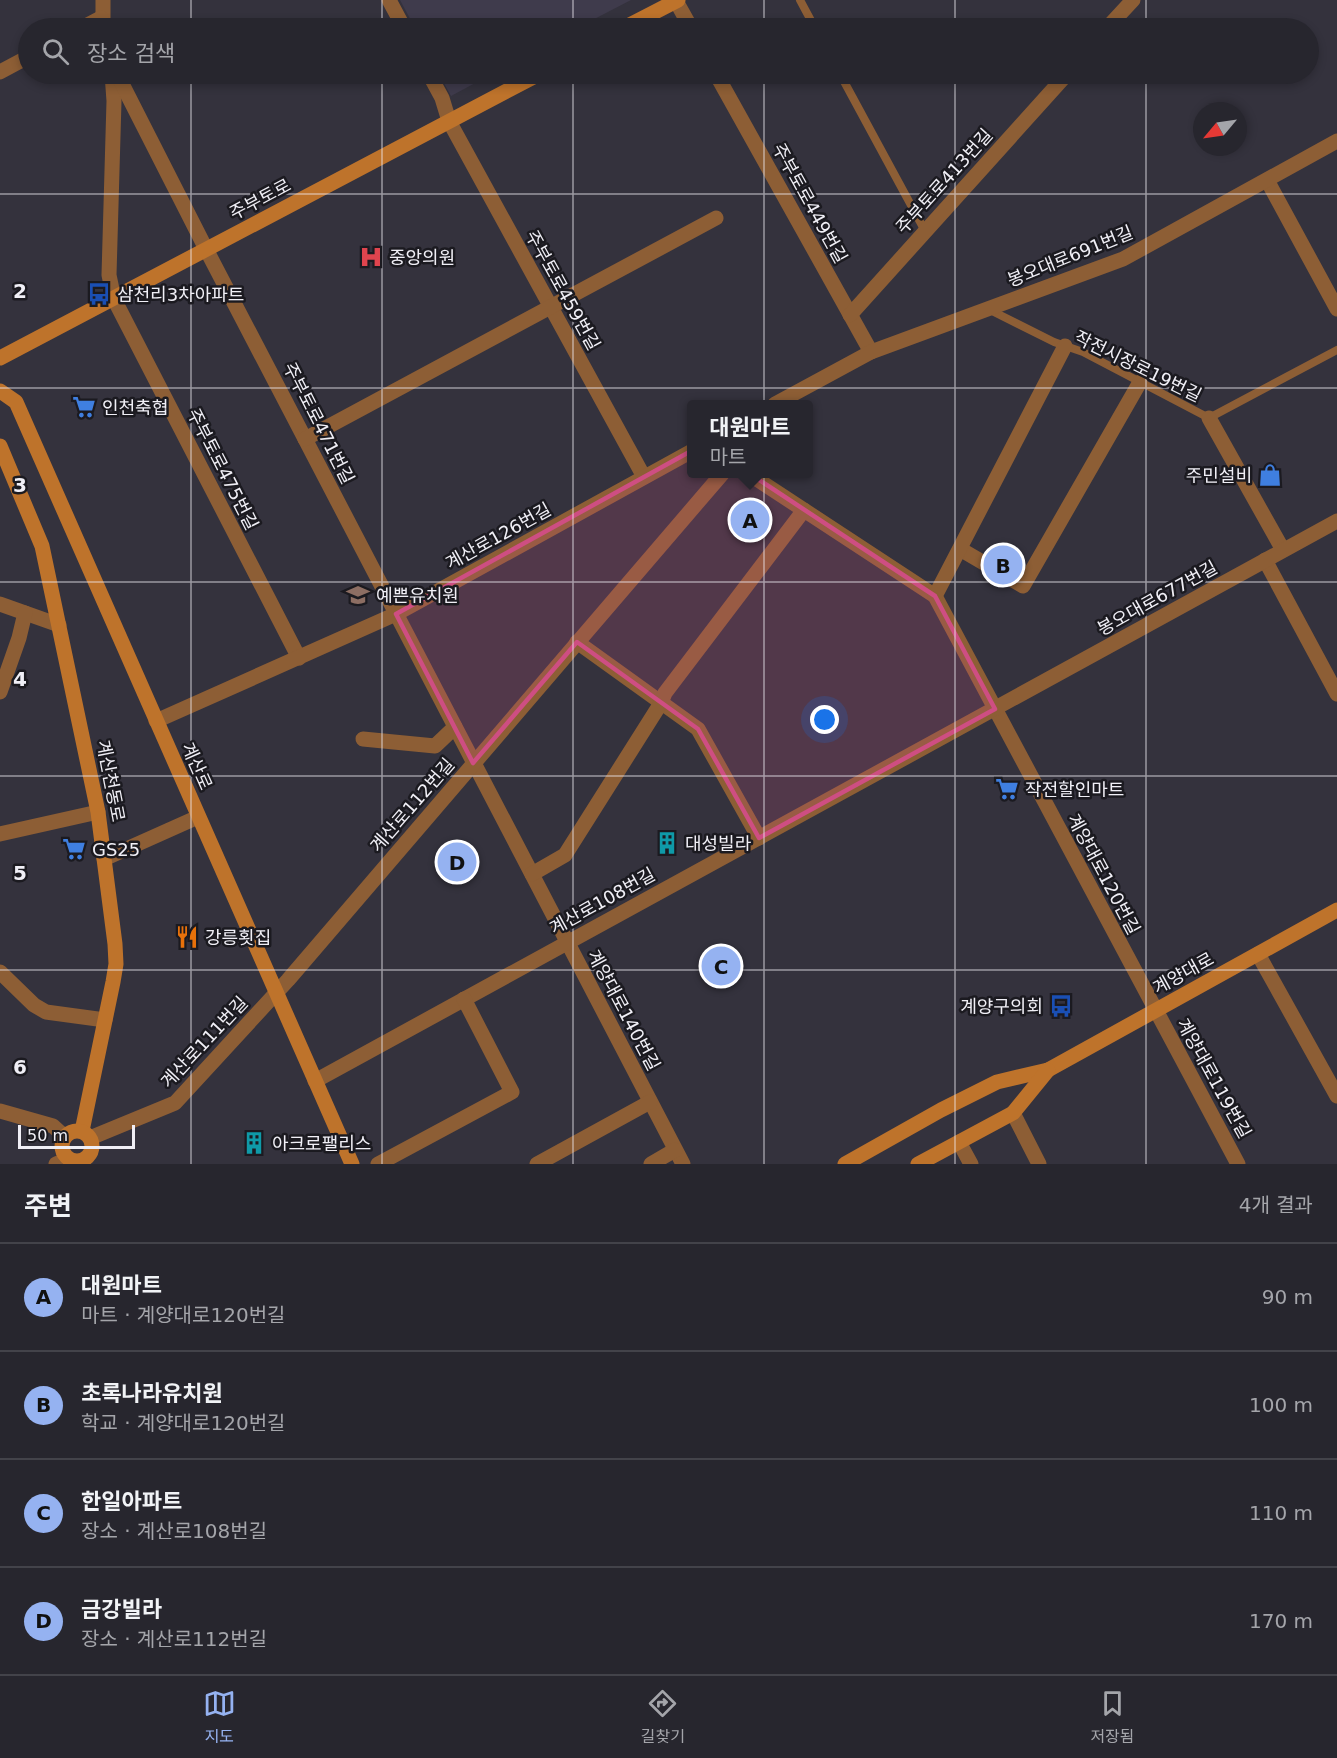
<!DOCTYPE html>
<html lang="ko">
<meta charset="utf-8">
<style>
:root{--surface:#27262e;--page:#33323a;--text:#f1f3f6;--muted:#a4a5aa;--line:#43434a;--accent:#95b2f1}
body{margin:0;font-family:"DejaVu Sans","Noto Sans KR",sans-serif;background:var(--page);color:var(--text)}
.compass{position:absolute;left:1193px;top:102px;width:54px;height:54px;border-radius:50%;background:var(--surface);box-shadow:0 3px 9px #0003;rotate:241deg}
.scale{position:absolute;left:18px;bottom:15px;width:117px;box-sizing:border-box;padding-left:6px;border:3px solid #f0eff6;border-top:0;font-size:16px;line-height:21px;white-space:nowrap;color:#f0eff6;-webkit-text-stroke:4px #1b1a20;paint-order:stroke}
.you{position:absolute;left:825px;top:720px;width:21px;height:21px;margin:-15px;border:4px solid #fff;border-radius:50%;background:#1a73e8;box-shadow:0 0 0 9px #1a73e833}
.badge{display:grid;place-items:center;width:39px;height:39px;border-radius:50%;background:var(--accent);color:#111;font-size:20px;font-weight:700}
.pin{position:absolute;translate:-50% -50%;border:3px solid #fff;box-shadow:0 2px 6px #0006}
.popup{position:absolute;left:687px;top:400px;width:126px;height:78px;box-sizing:border-box;display:grid;place-content:center;border-radius:6px;background:var(--surface);filter:drop-shadow(0 2px 4px #0005);font-size:20px;white-space:nowrap;color:var(--muted)}
.popup b{font-size:22px;color:var(--text)}
.popup::after{content:'';position:absolute;left:50%;top:100%;margin-left:-12px;border:12px solid transparent;border-top-color:var(--surface)}
.list{margin:0;padding:0;list-style:none}
h2{display:flex;justify-content:space-between;align-items:center;height:78px;margin:0;padding:0 24px;font-size:26px}
h2 small{font-size:20px;font-weight:400;color:var(--muted)}
.list li{display:grid;grid-template-columns:39px 1fr auto;gap:18px;align-items:center;box-sizing:border-box;height:108px;padding:0 24px;border-top:2px solid var(--line)}
.list b{display:block;font-size:22px;white-space:nowrap}
.list p{margin:0;font-size:20px;white-space:nowrap;color:var(--muted)}
.list em{font-size:20px;font-style:normal;color:var(--muted)}
.icon{flex:none;width:33px;height:33px;fill:none;stroke:currentColor;stroke-width:2;stroke-linecap:round;stroke-linejoin:round}
.map{position:relative;flex:none;width:1337px;height:1164px;overflow:hidden}
.search{position:absolute;background:var(--surface);box-shadow:0 3px 9px #0003;left:18px;right:18px;top:18px;height:66px;display:flex;align-items:center;gap:15px;box-sizing:border-box;padding:0 21px;border-radius:33px;color:var(--muted);font-size:22px}
.sheet{height:510px;background:var(--surface)}
nav{display:flex;justify-content:space-around;align-items:center;box-sizing:border-box;height:84px;border-top:2px solid var(--line);background:var(--surface);font-size:16px;color:var(--muted)}
nav a{display:grid;justify-items:center;gap:3px}
nav .on{color:var(--accent)}
.map>svg:first-child{display:block}
.built{fill:#3f3b4c}
.lines{fill:none;stroke-linecap:round;stroke-linejoin:round}
.lane{stroke:#8d5e35;stroke-width:8}
.street{stroke:#8d5e35;stroke-width:15}
.secondary{stroke:#be732b;stroke-width:15}
.marked{fill:#ce4e82;fill-opacity:0.2;stroke:#ce4e82;stroke-width:4.5;stroke-linejoin:round}
.grid{fill:none;stroke:#f0eff6;stroke-width:1.5;stroke-opacity:0.55}
.labels{text-anchor:middle;dominant-baseline:central;stroke-width:5;stroke-linejoin:round;paint-order:stroke}
.street-label{font-size:18px;fill:#f0eff6;stroke:#1b1a20}
.poi-label{font-size:18px;fill:#f0eff6;stroke:#1b1a20;text-anchor:start}
.grid-label{font-size:20px;text-anchor:middle;font-weight:bold;fill:#f0eff6;stroke:#1b1a20;stroke-width:5;stroke-linejoin:round;paint-order:stroke}
</style>
<div class="map">
<svg width="1337" height="1164" viewBox="0 0 1337 1164">
<rect width="100%" height="100%" fill="#34323d"/>
<g class="built">
<path d="M400 0H631L577 28H415Z"/>
<path d="M439 74H492L451 96Z"/>
</g>
<g class="lines">
<g class="lane">
<path d="M800 0 815 28"/>
<path d="M840 74 925 231"/>
<path d="M988 309 1054 342 1083 352 1209 418 1337 350"/>
</g>
<g class="street">
<path d="M103 0V28"/>
<path d="M389 0 404 28"/>
<path d="M676 1 691 28"/>
<path d="M82 28 101 18"/>
<path d="M1107 28 1133 0"/>
<path d="M0 72 28 57"/>
<path d="M112 74 114 101 109 275 114 299 299 658"/>
<path d="M117 74 206 249 683 1164"/>
<path d="M429 74 442 98 449 121 644 477"/>
<path d="M716 74 871 352"/>
<path d="M1267 180 1337 309"/>
<path d="M850 315 1067 74"/>
<path d="M775 404 871 352 1123 259 1337 141"/>
<path d="M1209 418 1283 550"/>
<path d="M305 439 716 218"/>
<path d="M749 474 935 596 1238 1164"/>
<path d="M960 549 1023 586 1140 382"/>
<path d="M1265 560 1337 694"/>
<path d="M935 596 1065 346"/>
<path d="M0 604 59 625"/>
<path d="M577 642 698 729 759 838"/>
<path d="M0 692 19 638 25 613"/>
<path d="M156 721 396 614 692 451"/>
<path d="M363 739 435 746 455 727"/>
<path d="M0 834 98 812"/>
<path d="M104 859 198 817"/>
<path d="M532 874 565 855 661 703 665 693 804 510"/>
<path d="M1258 954 1337 1096"/>
<path d="M0 972 34 1005 46 1012 105 1020"/>
<path d="M315 1081 1337 521"/>
<path d="M0 1111 53 1126 65 1137"/>
<path d="M1013 1113 1039 1164"/>
<path d="M90 1138 175 1103 288 980 722 474"/>
<path d="M959 1142 971 1164"/>
<path d="M56 1164 61 1162"/>
<path d="M378 1164 512 1092 464 999"/>
<path d="M537 1164 650 1102"/>
<path d="M651 1164 675 1150"/>
</g>
<g class="secondary">
<path d="M624 28 678 0"/>
<path d="M0 358 539 74"/>
<path d="M0 391 16 402 352 1164"/>
<path d="M0 446 42 546 98 812 115 944 116 964 113 982 82 1131"/>
<circle cx="77" cy="1146" r="15"/>
<path d="M845 1164 941 1110 997 1082 1048 1070 1337 910"/>
<path d="M918 1164 1013 1113 1048 1070"/>
</g>
</g>
<path class="marked" d="M711 440 732 462 935 596 995 709 759 838 698 729 577 642 473 763 396 614Z"/>
<path class="grid" d="M191 0V28M382 0V28M573 0V28M764 0V28M955 0V28M1146 0V28M191 74V1164M382 74V1164M573 74V1164M764 74V1164M955 74V1164M1146 74V1164M0 194H1337M0 388H1337M0 582H1337M0 776H1337M0 970H1337"/>
<defs>
<g id="hospital-bare" transform="scale(1.8)"><path d="M-5-5h3v3.5h4V-5h3V5h-3V1.5h-4V5h-3Z" fill="#e0444e" stroke="#1b1a20" stroke-width="2.5" paint-order="stroke"/></g>
<g id="bus-bare" transform="scale(1.8)"><path d="M-5-6H5V4H4V6H2V4H-2V6H-4V4H-5ZM-3.5-4V0h7V-4ZM-3.5 1.2v1.5H-2V1.2ZM2 1.2v1.5H3.5V1.2Z" fill="#1a4fb4" stroke="#1b1a20" stroke-width="2.5" paint-order="stroke"/></g>
<g id="supermarket-bare" transform="scale(1.8)"><path d="M-6-5.5h2.5l.6 2H6L4.5 2H-2.5L-4.4-4H-6ZM-1.5 3.2a1.3 1.3 0 1 0 .1 0ZM3 3.2a1.3 1.3 0 1 0 .1 0Z" fill="#3f7fe0" stroke="#1b1a20" stroke-width="2.5" paint-order="stroke"/></g>
<g id="shop-bare" transform="scale(1.8)"><path d="M-5-2.5h2.3a2.7 3.5 0 0 1 5.4 0H5L5.5 6h-11ZM-1.5-2.5h3a1.5 2.3 0 0 0-3 0Z" fill="#3f7fe0" stroke="#1b1a20" stroke-width="2.5" paint-order="stroke"/></g>
<g id="school-bare" transform="scale(1.8)"><path d="M0-5L7-2L0 1L-7-2ZM-4 1L0 2.5L4 1V4Q0 6-4 4Z" fill="#8d6e63" stroke="#1b1a20" stroke-width="2.5" paint-order="stroke"/></g>
<g id="building-bare" transform="scale(1.8)"><path d="M-4-6H4V6H1V3H-1V6H-4ZM-2.5-4.3h1.7v1.8h-1.7ZM.8-4.3h1.7v1.8H.8ZM-2.5-1h1.7V.8h-1.7ZM.8-1h1.7V.8H.8Z" fill="#0f9aa8" stroke="#1b1a20" stroke-width="2.5" paint-order="stroke"/></g>
<g id="restaurant-bare" transform="scale(1.8)"><path d="M-5-6h1v4h1v-4h1v4h1v-4h1v5L-1.5 .5V6h-2V.5L-5-1ZM5-6V6H3V1.5H1.5Q1.5-4 5-6Z" fill="#e8710a" stroke="#1b1a20" stroke-width="2.5" paint-order="stroke"/></g>
</defs>
<g fill-rule="evenodd">
<use href="#hospital-bare" x="371" y="257"/>
<use href="#bus-bare" x="99" y="294"/>
<use href="#supermarket-bare" x="84" y="407"/>
<use href="#shop-bare" x="1270" y="475"/>
<use href="#school-bare" x="358" y="595"/>
<use href="#supermarket-bare" x="1007" y="789"/>
<use href="#building-bare" x="667" y="843"/>
<use href="#supermarket-bare" x="74" y="849"/>
<use href="#restaurant-bare" x="187" y="937"/>
<use href="#bus-bare" x="1061" y="1006"/>
<use href="#building-bare" x="254" y="1143"/>
</g>
<g class="labels">
<g class="street-label">
<text transform="translate(944 181) rotate(-48)">주부토로413번길</text>
<text transform="translate(260 199) rotate(-28)">주부토로</text>
<text transform="translate(810 203) rotate(61)">주부토로449번길</text>
<text transform="translate(1070 256) rotate(-22)">봉오대로691번길</text>
<text transform="translate(563 290) rotate(61)">주부토로459번길</text>
<text transform="translate(1138 366) rotate(26)">작전시장로19번길</text>
<text transform="translate(319 423) rotate(63)">주부토로471번길</text>
<text transform="translate(223 469) rotate(63)">주부토로475번길</text>
<text transform="translate(498 536) rotate(-29)">계산로126번길</text>
<text transform="translate(1157 598) rotate(-29)">봉오대로677번길</text>
<text transform="translate(197 766) rotate(66)">계산로</text>
<text transform="translate(111 781) rotate(79)">계산천동로</text>
<text transform="translate(412 805) rotate(-49)">계산로112번길</text>
<text transform="translate(1104 874) rotate(62)">계양대로120번길</text>
<text transform="translate(602 901) rotate(-29)">계산로108번길</text>
<text transform="translate(1183 973) rotate(-29)">계양대로</text>
<text transform="translate(624 1010) rotate(62)">계양대로140번길</text>
<text transform="translate(204 1042) rotate(-47)">계산로111번길</text>
<text transform="translate(1214 1078) rotate(61)">계양대로119번길</text>
</g>
<g class="poi-label">
<text x="389" y="257">중앙의원</text>
<text x="117" y="294">삼천리3차아파트</text>
<text x="102" y="407">인천축협</text>
<text x="1252" y="475" text-anchor="end">주민설비</text>
<text x="376" y="595">예쁜유치원</text>
<text x="1025" y="789">작전할인마트</text>
<text x="685" y="843">대성빌라</text>
<text x="92" y="849">GS25</text>
<text x="205" y="937">강릉횟집</text>
<text x="1043" y="1006" text-anchor="end">계양구의회</text>
<text x="272" y="1143">아크로팰리스</text>
</g>
</g>
<g class="grid-label">
<text x="20" y="298">2</text>
<text x="20" y="492">3</text>
<text x="20" y="686">4</text>
<text x="20" y="880">5</text>
<text x="20" y="1074">6</text>
</g>
</svg>
<svg class="compass" viewBox="-18 -18 36 36"><path d="M0-13l5 13h-10z" fill="#e53935"/><path d="M0 13l5-13h-10z" fill="#a4a5aa"/></svg>
<div class="scale">50 m</div>
<div class="you"></div>
<div class="pin badge" style="left:750px;top:520px">A</div>
<div class="popup"><b>대원마트</b>마트</div>
<div class="pin badge" style="left:1003px;top:565px">B</div>
<div class="pin badge" style="left:721px;top:966px">C</div>
<div class="pin badge" style="left:457px;top:862px">D</div>
<div class="search"><svg class="icon" aria-label="search" viewBox="0 0 24 24"><circle cx="10" cy="10" r="6"/><path d="M15 15l6 6"/></svg>장소 검색</div>
</div>
<section class="sheet">
<h2>주변<small>4개 결과</small></h2>
<ul class="list">
<li><span class="badge">A</span><div><b>대원마트</b><p>마트 · 계양대로120번길</p></div><em>90 m</em></li>
<li><span class="badge">B</span><div><b>초록나라유치원</b><p>학교 · 계양대로120번길</p></div><em>100 m</em></li>
<li><span class="badge">C</span><div><b>한일아파트</b><p>장소 · 계산로108번길</p></div><em>110 m</em></li>
<li><span class="badge">D</span><div><b>금강빌라</b><p>장소 · 계산로112번길</p></div><em>170 m</em></li>
</ul>
</section>
<nav>
<a class="on"><svg class="icon" aria-label="map" viewBox="0 0 24 24"><path d="M3 6l6-2 6 2 6-2v14l-6 2-6-2-6 2zM9 4v14M15 6v14"/></svg>지도</a>
<a><svg class="icon" aria-label="directions" viewBox="0 0 24 24"><path d="M12 3l9 9-9 9-9-9zM9 14v-3h6M13 9l2 2-2 2"/></svg>길찾기</a>
<a><svg class="icon" aria-label="saved" viewBox="0 0 24 24"><path d="M7 4h10v16l-5-4-5 4z"/></svg>저장됨</a>
</nav>
